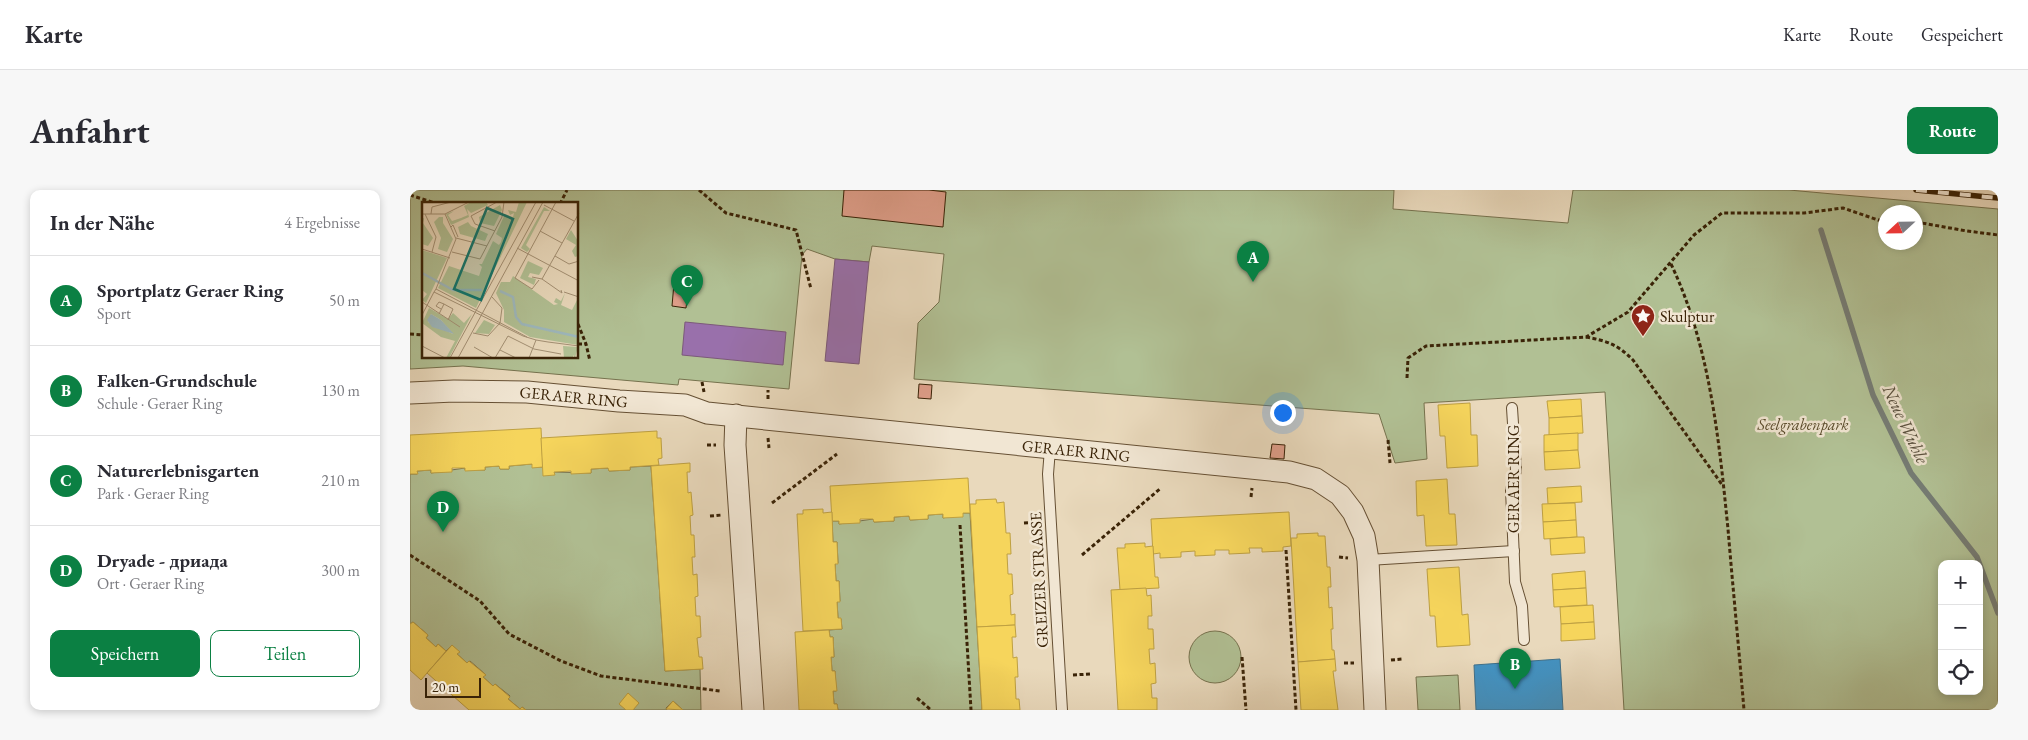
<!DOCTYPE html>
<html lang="de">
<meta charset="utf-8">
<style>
:root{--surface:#fff;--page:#f7f7f7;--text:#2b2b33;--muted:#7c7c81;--line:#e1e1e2;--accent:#0b8043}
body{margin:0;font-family:"EB Garamond",serif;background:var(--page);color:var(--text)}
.controls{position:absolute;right:15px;bottom:15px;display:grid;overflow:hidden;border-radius:10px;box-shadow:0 2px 8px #0003}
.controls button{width:45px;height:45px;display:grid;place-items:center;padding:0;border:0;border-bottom:1px solid var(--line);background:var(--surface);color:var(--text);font:25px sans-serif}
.compass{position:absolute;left:1468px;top:15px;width:45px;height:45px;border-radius:50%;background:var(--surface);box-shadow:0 2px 8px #0003;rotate:248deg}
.scale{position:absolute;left:15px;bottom:12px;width:56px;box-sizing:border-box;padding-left:5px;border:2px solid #3a2307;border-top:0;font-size:14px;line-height:18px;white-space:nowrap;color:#3a2307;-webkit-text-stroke:4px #f1e6d3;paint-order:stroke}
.you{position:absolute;left:872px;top:222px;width:18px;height:18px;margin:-12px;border:4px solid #fff;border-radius:50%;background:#1a73e8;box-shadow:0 0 0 8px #1a73e833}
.badge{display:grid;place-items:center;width:32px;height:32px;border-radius:50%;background:var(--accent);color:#fff;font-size:16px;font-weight:700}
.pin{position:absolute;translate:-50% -41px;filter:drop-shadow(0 1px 2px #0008)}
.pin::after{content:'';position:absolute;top:26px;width:18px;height:15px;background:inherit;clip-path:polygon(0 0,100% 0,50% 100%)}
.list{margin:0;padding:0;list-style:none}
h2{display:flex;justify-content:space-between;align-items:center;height:65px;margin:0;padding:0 20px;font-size:21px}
h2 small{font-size:16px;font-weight:400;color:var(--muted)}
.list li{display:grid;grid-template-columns:32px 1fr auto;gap:15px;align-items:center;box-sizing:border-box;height:90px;padding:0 20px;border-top:1px solid var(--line)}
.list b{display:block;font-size:19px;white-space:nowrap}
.list p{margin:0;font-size:16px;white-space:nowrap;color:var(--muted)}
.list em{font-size:16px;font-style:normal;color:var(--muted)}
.actions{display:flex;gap:10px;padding:15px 20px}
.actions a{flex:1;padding:11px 0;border:1px solid var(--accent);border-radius:10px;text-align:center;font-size:18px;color:var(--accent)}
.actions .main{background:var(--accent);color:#fff}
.icon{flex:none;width:28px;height:28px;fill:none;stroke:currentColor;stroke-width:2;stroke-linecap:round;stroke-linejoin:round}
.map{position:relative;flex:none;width:1588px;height:520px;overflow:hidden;border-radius:10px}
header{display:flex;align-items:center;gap:30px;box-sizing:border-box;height:70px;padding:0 25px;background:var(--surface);border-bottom:1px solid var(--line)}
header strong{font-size:24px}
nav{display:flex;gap:28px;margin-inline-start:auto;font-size:18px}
.intro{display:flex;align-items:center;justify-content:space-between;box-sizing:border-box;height:120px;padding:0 30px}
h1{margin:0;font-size:35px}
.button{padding:12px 22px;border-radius:10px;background:var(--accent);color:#fff;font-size:18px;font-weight:700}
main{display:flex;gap:30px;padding:0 30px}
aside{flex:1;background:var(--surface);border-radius:10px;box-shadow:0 2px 8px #0003}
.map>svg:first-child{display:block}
.green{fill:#b1c094;stroke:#76724e;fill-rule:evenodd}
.homes{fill:#f6d55c;stroke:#bea042}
.offices{fill:#9970ab;stroke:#7c597a}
.schools{fill:#4393c3;stroke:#40718b}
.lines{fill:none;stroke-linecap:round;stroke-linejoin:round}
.stream{stroke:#757c74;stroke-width:5.5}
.building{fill:#dd9d88;stroke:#3a2307}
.lane-casing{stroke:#665034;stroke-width:12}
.street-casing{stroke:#665034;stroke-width:23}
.path{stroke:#3a2307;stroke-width:3;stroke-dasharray:4 2.5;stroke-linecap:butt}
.lane{stroke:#f1e6d3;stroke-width:10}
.street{stroke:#f1e6d3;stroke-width:21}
.rail-casing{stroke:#3a2307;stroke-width:5.5}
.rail{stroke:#f1e6d3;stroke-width:4;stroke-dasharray:11;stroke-linecap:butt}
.labels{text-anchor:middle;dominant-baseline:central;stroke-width:5;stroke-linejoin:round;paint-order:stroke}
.poi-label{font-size:16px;fill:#3a2307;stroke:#f1e6d3;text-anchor:start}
.street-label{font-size:16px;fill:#3a2307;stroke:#f1e6d3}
.park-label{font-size:16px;font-style:italic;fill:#584a2a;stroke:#f1e6d3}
.water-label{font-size:18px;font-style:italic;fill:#584f3d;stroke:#f1e6d3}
.inset-river{fill:none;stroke:#9db7bc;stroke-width:2.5}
.inset-road{fill:none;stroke:#a39074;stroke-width:1}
.view{fill:#0f766e;fill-opacity:0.15;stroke:#0f766e;stroke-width:2.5}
.inset-edge{fill:none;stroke:#3a2307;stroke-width:2.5}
</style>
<header>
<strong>Karte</strong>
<nav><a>Karte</a><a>Route</a><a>Gespeichert</a></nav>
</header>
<div class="intro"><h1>Anfahrt</h1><a class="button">Route</a></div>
<main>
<aside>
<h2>In der Nähe<small>4 Ergebnisse</small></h2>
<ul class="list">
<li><span class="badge">A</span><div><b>Sportplatz Geraer Ring</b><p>Sport</p></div><em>50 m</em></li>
<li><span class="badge">B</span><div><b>Falken-Grundschule</b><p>Schule · Geraer Ring</p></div><em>130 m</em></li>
<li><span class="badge">C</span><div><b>Naturerlebnisgarten</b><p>Park · Geraer Ring</p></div><em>210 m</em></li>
<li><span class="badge">D</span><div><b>Dryade - дриада</b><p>Ort · Geraer Ring</p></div><em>300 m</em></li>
</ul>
<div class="actions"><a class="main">Speichern</a><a>Teilen</a></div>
</aside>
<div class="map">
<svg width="1588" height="520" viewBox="0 0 1588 520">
<rect width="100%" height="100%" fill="#e9d9bc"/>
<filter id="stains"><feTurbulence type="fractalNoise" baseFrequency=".004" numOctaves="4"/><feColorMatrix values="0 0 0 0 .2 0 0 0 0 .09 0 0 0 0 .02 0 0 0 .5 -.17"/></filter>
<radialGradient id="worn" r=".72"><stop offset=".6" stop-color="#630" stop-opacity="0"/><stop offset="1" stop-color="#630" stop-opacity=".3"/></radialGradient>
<g class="green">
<path d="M0 0H984L983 19 1158 33 1163 0H1379L1588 19V520H1214L1195 202 1014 213 1017 269 985 273 969 224 504 189 508 133 529 112 534 64 462 56 459 72 425 69 397 59 392 65 379 199 269 189 268 195 53 176 0 179ZM14 14H168V168H14ZM1476 22H1506V52H1476ZM1532 374H1569V501H1532Z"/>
<path d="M122 274 123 277H133L144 285V282L181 283V279L198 278 199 281 220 280V277L241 276 255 481 290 479 291 520H273L263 511 256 518 257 520H116L112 517 110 519 98 509 100 506 85 494 83 496 73 487 75 484 60 471 57 473 47 464 49 462 42 455 36 461 28 454 26 457 16 448 18 445 3 432 0 434V284H7V281L21 280V283L55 278V280H75V277L89 276 90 279H99V276Z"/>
<path d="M553 323H560L572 520H428L427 514H424L423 501H426L425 481H422L421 467H424L423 447H420L419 440 432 439 431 429 428 428 427 412 430 411 429 391H426L425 374 428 373 427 352H423L422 331H429V334L463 329 464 332 484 331V327L499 326 500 330 518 329V325L533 324V328Z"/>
<circle cx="805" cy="467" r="26"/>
<path d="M1048 485 1050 520H1008L1006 487Z"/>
</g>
<g class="homes">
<path d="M1171 209 1172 226 1139 228 1137 211Z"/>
<path d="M1060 213 1061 245H1067L1068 276 1037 278 1035 246H1030L1028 215Z"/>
<path d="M1172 226 1173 243 1139 245V228Z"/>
<path d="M131 238 133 277 122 278V274L99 276V279H90L89 276 75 277V280L55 281V278H42V282L21 283V280L7 281 8 284H0V245Z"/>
<path d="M247 241V248H251L252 268 248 269 249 275 220 277V280L199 281 198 278 181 279V283L161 284V281L144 282 145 285 133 286 131 248Z"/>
<path d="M1168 243V260L1134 262V245Z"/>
<path d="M1168 260 1170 278 1135 280 1134 262Z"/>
<path d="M280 273V282H277L278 303 281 302 283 325 280 326 281 345H284L285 367H282L283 385 287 384 288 406 285 407 286 426H290L291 447 287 448 289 467H292L293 479 255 481 241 276Z"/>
<path d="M558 288 560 323H553V327L533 328V324L518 325V329L500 330 499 326 484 327V331L464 332 463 329H450V333L429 334V331H422L420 296Z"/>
<path d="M1037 289 1039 324H1045L1047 355 1016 356 1014 325 1007 326 1006 291Z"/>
<path d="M1171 296 1172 312 1138 314 1137 298Z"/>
<path d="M586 309 587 313 594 312 596 343H600L601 364H597L598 384H602L603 404 600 405 601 425 605 424V435L567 437 560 314H566V310Z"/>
<path d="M1165 313 1166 330 1133 332 1132 314Z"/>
<path d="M413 319V323L422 322 423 352H427L428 374H425L426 391H429L430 412H427L428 428H431L432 439 393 441 387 324H393V320Z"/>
<path d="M879 322 881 356 873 357V361L852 362V358H839L840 363 819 364V360H805V365L785 366V361L771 362V367L750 368V363L743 364 741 329Z"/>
<path d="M1166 330 1167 347 1134 349 1133 332Z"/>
<path d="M908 343V346H915L917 377H920L921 397H918L919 418 922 417 923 439H921L922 460H924L925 469 888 472 881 348H887V344Z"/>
<path d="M1167 347H1174L1175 363 1141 365 1140 349Z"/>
<path d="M735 353V357L743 356 745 387H748L749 398 710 400 707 358H715V354Z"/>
<path d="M1049 377 1052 425 1058 424 1060 455 1027 457 1025 426H1020L1017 379Z"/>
<path d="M1175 381 1176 398 1143 400 1142 384Z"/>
<path d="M736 398 737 406 741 405 742 426H738V439H743L744 459H739L740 474 745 473 746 493 741 494 742 508H747V520H708L701 400Z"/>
<path d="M1176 398 1177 415 1144 417 1143 400Z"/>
<path d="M1183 415 1184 432 1151 434 1150 417Z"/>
<path d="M3 432 18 445 16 448 26 457 28 454 36 461 11 490 0 480V434Z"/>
<path d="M1184 432 1185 449 1151 451V434Z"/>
<path d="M605 435 606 447H602L603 468 607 467 608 487H605L606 509H609L610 520H572L567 437Z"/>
<path d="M419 440 420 447H423L424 467H421L422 481H425L427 501H423L424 514H427L428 520H389L385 442Z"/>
<path d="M42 455 50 462 47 464 57 473 59 471 76 485 73 487 83 496 85 494 100 507 98 509 110 519 112 517 116 520H59L17 483Z"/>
<path d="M925 469 926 481H923L928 520H891L888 472Z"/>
<path d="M218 503 229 513 223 520H216L209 514Z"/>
<path d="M263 511 265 513 273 520 256 519Z"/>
</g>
<g class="offices">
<path d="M425 69 459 72 449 174 415 171Z"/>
<path d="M275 132 376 142 373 175 272 165Z"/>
</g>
<path class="schools" d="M1150 469 1153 520H1066L1064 475Z"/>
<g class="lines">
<path class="stream" d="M1411 40 1463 205 1501 283 1567 367 1588 423"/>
</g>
<g class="building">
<path d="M434 0H519L536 2 533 37 432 26Z"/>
<path d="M265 82 280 84 276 118 262 116Z"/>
<path d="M509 194 522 195 521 209 508 208Z"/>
<path d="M862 254 875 255 874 269 860 268Z"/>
</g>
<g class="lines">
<g class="lane-casing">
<g id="lane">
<path d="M1102 218 1106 280 1101 300 1105 392 1112 416 1114 450"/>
<path d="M640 259 638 284 652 520"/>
<path d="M958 370 1104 361"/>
</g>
</g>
<g class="street-casing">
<g id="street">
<path id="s1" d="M0 203 44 201 117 202 209 211 275 215 297 223 879 282 906 289 930 305 943 322 954 346 958 370 965 520"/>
<path d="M326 225 325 255 343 520"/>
</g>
</g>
<g class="path">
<path d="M289 0 316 23 386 40 401 99"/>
<path d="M0 5 28 14"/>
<path d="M150 14 157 0"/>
<path d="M1506 32 1557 41 1588 45"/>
<path d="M1261 74C1300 156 1309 250 1318 339 1323 399 1329 460 1334 520"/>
<path d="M168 134 176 154 180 171"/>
<path d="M0 144 14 145"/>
<path d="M1176 147C1198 151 1208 155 1223 170L1313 296"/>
<path d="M168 154H176"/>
<path d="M997 188 998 168 1016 156 1176 147 1218 122 1284 45 1312 23H1394L1433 18 1468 30H1476"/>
<path d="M292 192 294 202"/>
<path d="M358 209V200"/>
<path d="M358 248 359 258"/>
<path d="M978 250 980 273"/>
<path d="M297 255H306"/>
<path d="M841 307 842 298"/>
<path d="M362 313 427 264"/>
<path d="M300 326 312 325"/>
<path d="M614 333 629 332"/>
<path d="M550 335 561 520"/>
<path d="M876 360 886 520"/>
<path d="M0 365 70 411 99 444 151 471 191 486 310 501"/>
<path d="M672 365 751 298"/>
<path d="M929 367 938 368"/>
<path d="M832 467 836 520"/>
<path d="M981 470 992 469"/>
<path d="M934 473H944"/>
<path d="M663 485 680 484"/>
<path d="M507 508 521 520"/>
</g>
<use href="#lane" class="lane"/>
<use href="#street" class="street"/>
<g class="rail-casing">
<path id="rail" d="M1506 0 1588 8"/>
</g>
<use href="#rail" class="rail"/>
</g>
<defs>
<g id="sight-pin" transform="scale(1.25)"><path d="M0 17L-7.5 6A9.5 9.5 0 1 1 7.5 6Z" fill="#8f2418" stroke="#f1e6d3"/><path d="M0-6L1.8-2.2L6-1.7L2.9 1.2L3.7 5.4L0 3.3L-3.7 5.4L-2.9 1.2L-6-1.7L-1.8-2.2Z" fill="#fff"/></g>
</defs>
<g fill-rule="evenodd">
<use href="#sight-pin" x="1233" y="126"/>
</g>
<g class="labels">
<g class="poi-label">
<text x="1250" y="126">Skulptur</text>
</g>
<g class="street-label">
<text stroke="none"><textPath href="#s1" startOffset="164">GERAER RING</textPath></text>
<text stroke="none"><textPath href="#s1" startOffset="670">GERAER RING</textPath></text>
<text transform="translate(1103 289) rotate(-90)">GERAER RING</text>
<text transform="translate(629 390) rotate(-93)">GREIZER STRASSE</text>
</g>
<g class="park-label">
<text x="1393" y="234">Seelgrabenpark</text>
</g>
<g class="water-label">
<text transform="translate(1496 234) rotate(65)">Neue Wuhle</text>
</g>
</g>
<g transform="translate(12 12)">
<rect width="156" height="156" fill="#e9d9bc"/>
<path d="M49 0H64L66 3 49 11 45 7 47 15 29 23 24 12 32 9 26 13 30 19 39 16 46 13 42 4ZM97 0H105L54 106 16 86 27 64 57 74 60 65 57 62H60L71 39 77 43 79 40 80 36 74 32 83 12 91 15 92 11 88 13 86 8 94 10ZM78 3 80 8 72 24 58 21 57 15ZM122 5 128 9H122L104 43 108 47 105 50 99 46ZM17 15H21V21L31 37 25 50 16 47 19 36 12 20ZM2 16 1 21 11 36 6 44 0 42V17ZM46 20 49 24 66 32 63 39 38 32 36 25ZM149 28 156 39V54L153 55 150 49 154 43 144 37ZM0 48 25 56 4 101 0 98 5 92 0 88ZM106 59 121 66 117 73 108 71 106 75 114 77 112 83 98 76ZM91 74 132 103 136 102 132 100 134 96 139 99 143 91 139 103 150 108 156 96V143L108 135 82 120V108L74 91 79 80H88ZM7 106 26 117 31 111 42 121 50 112 27 156H24L33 139 19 135 0 121ZM9 112 19 118 31 132 6 120ZM62 118 73 123 67 132 53 131ZM141 144 156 145 153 156 151 153V156H142Z" fill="#b1c094" fill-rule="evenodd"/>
<path d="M9 112 19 118 32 132 10 125 5 118Z" fill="#9db7bc"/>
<path class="inset-river" d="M0 71 31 88H60M78 89 91 95 94 115 100 122 157 135"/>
<path class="inset-road" d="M122 3 152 19M0 12H23L47 0M3 12 14 35 10 50M9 12 10 5 29 0M29 25 31 23 36 35M73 29 53 22 49 14 75 0M118 29 140 41M34 36 65 44M95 46 157 79M0 47 28 56M30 50 58 57 80 15 82 0M133 54 147 62 157 59M110 75 120 77 157 11M120 77 140 91 139 88M117 78 110 87 93 76 134 0M14 87 34 37 23 12M142 90 157 95M0 100 38 125M19 107 14 104 17 100 22 102M17 112 22 102 31 107 26 118M0 113 12 90M51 131 66 134 78 121 80 106 70 95M105 135 14 87 12 90 101 134 114 138 126 140 157 144M0 144 23 156M52 145 71 156M78 148 94 156M28 156 114 0M36 156 121 0M73 156 86 134 112 147 139 152M107 156 114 138"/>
<path class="view" d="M65 6 91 17 59 98 32 87Z"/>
<rect width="156" height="156" class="inset-edge"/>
</g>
<rect width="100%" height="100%" filter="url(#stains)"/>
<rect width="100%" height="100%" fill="url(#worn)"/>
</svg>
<div class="controls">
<button>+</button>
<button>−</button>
<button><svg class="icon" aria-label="locate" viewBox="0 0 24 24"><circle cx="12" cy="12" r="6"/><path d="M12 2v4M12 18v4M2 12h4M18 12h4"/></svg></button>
</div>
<svg class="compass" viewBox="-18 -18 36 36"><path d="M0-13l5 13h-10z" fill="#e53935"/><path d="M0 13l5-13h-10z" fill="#7c7c81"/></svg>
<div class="scale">20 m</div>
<div class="you"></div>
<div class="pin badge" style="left:843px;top:92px">A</div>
<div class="pin badge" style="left:1105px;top:499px">B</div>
<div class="pin badge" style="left:277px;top:116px">C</div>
<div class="pin badge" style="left:33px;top:342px">D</div>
</div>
</main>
